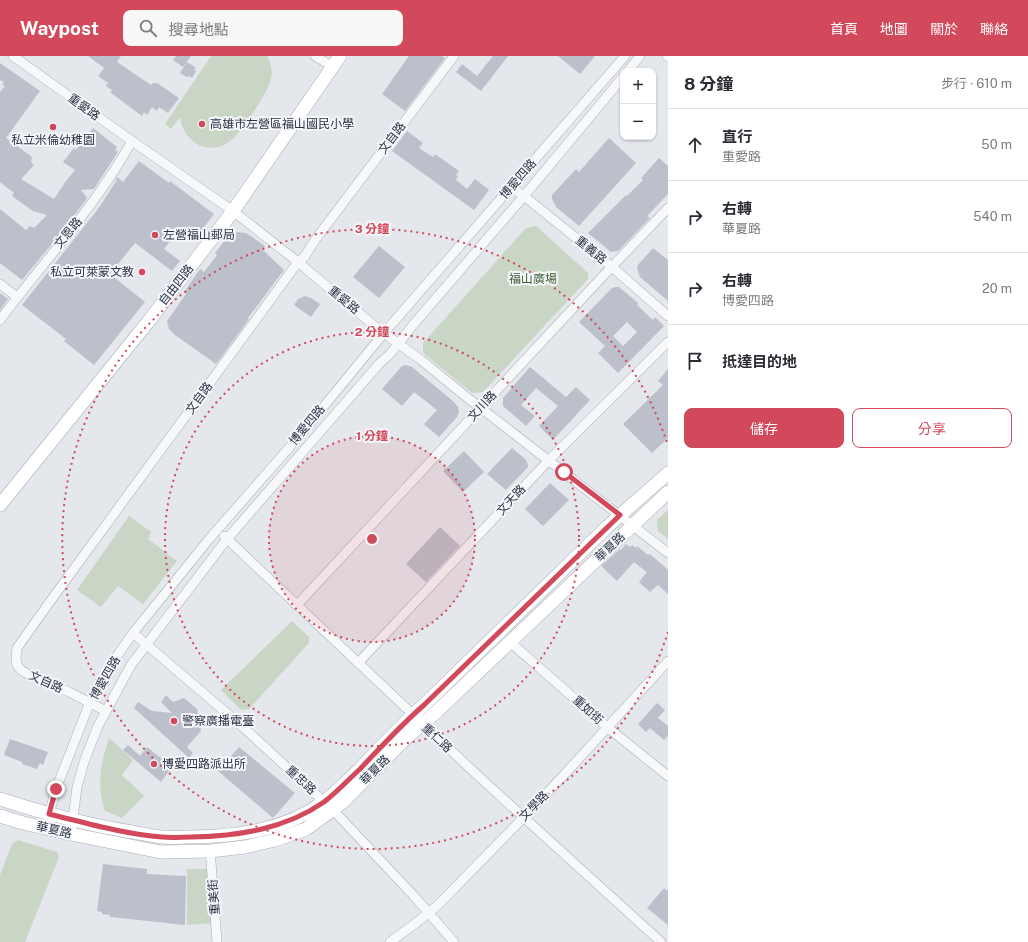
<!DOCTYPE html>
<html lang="zh-TW">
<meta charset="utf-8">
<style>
:root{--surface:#fff;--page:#f7f7f7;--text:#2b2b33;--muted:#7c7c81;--line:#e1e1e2;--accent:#d1495b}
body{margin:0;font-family:"Public Sans","Noto Sans TC",sans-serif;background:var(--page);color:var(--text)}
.controls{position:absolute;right:12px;top:12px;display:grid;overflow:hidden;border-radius:8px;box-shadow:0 1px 3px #0004}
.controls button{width:36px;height:36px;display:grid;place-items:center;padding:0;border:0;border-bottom:1px solid var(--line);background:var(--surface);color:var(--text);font:20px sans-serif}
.stop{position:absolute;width:12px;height:12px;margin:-9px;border:3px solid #d1495b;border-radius:50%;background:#fff}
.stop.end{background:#d1495b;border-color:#fff;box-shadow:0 1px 4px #0008}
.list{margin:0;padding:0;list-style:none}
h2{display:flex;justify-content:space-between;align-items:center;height:52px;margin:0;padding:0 16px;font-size:17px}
h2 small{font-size:13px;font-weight:400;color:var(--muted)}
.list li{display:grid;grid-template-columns:26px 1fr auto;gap:12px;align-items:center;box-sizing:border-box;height:72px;padding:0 16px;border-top:1px solid var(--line)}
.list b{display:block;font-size:15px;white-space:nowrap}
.list p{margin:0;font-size:13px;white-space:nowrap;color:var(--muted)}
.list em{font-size:13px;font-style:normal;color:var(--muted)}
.actions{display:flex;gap:8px;padding:12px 16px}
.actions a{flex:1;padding:9px 0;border:1px solid var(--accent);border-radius:8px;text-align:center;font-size:14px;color:var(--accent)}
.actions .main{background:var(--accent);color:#fff}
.icon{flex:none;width:22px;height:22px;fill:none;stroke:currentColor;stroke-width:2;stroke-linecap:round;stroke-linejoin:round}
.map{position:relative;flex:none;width:668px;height:886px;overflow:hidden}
header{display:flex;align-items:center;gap:24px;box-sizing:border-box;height:56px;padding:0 20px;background:var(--accent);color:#fff}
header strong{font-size:19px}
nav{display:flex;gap:22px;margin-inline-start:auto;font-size:14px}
.search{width:280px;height:36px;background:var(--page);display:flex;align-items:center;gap:10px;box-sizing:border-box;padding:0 14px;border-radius:8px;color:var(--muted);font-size:15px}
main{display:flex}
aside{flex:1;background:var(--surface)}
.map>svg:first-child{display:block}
.green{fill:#c9d6c5}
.building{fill:#bbc0ca;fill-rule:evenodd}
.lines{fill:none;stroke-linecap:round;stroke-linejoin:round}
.street-casing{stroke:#a9aeb7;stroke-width:10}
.secondary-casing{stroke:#a9aeb7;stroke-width:14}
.street{stroke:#f7f8fa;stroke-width:9}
.secondary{stroke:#fff;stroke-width:13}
.route{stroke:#d1495b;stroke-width:5}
.ring{fill:none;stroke:#d1495b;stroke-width:2;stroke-dasharray:2 4}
.poi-dot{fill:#d1495b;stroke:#f4f6f9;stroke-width:1.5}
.labels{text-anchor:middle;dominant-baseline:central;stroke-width:4;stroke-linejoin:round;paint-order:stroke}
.street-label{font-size:12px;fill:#2b3445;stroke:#f4f6f9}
.poi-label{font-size:12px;fill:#2b3445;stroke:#f4f6f9;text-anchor:start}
.park-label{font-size:12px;fill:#3f6138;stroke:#f4f6f9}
.centre{fill:#d1495b;stroke:#f4f6f9;stroke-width:2}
.ring-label{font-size:12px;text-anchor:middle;font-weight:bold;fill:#d1495b;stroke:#f4f6f9;stroke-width:4;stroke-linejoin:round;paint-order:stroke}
</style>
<header>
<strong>Waypost</strong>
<div class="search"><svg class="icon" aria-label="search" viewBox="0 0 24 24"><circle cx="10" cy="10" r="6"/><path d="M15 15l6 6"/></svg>搜尋地點</div>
<nav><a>首頁</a><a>地圖</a><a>關於</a><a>聯絡</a></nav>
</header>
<main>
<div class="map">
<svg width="668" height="886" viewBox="0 0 668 886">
<rect width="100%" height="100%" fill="#e4e7ec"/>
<g class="green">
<path d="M211 0H267C271 7 273 15 271 23 269 35 239 80 229 86 207 101 183 85 180 61L171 73 165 68Z"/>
<path d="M536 170 588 217V223L483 336 472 337 423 297V287L526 172Z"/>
<path d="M668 454V483L658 475 657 464Z"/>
<path d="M129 460 151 476 148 483 177 505 143 548 118 530 101 551 77 534Z"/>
<path d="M292 565 309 581V587L249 653 241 654 221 634Z"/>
<path d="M109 682 133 704 122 719 144 740 122 762 105 755C96 729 101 707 109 682Z"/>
<path d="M18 784 57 796 59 801 25 886H0V819L12 788Z"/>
<path d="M187 813H208L213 867 187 869Z"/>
</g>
<g class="building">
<path d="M88 0H121L117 6 151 29 153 27H157L179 42 168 57 159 51 157 55 152 51 147 59 144 56 142 60 110 36 112 34 106 30 108 27 98 20 104 12Z"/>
<path d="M176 0H191L183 11 173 4Z"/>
<path d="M409 0H442L445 2 405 55 382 38Z"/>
<path d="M493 0H508L481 35 456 16 462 8 477 20Z"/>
<path d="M558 0H595L580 18Z"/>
<path d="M187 6 196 12 194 14 196 15 192 22 189 20 187 21 180 17Z"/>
<path d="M0 7 40 35 6 82 32 101 31 106 34 109 21 123 54 143 66 125 75 114 63 106 74 92 76 94 93 72 117 91 115 94 118 96 94 133 81 134 87 142 86 144 60 178 22 224 0 207V153L26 174 30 170 34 172 47 159 33 155 12 140 14 137 0 126V36L5 30 2 28 4 26 0 24Z"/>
<path d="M407 75 423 87 419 92 433 101 435 98 459 115 456 119 458 120 456 124 467 133 475 123 489 134 474 154 392 95Z"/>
<path d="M609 82 636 107 579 170 556 151 552 143V139L576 113 579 116Z"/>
<path d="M659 102 668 110V138L647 160 650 162 618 195 611 196 588 177 626 139 627 140 643 124 641 122Z"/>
<path d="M139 105 169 127 170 125 214 158 195 183 180 172 164 193 180 205 172 215 135 187 110 218 145 246 94 309 64 285 66 283 22 249 98 153 117 124 115 125 117 121 123 126Z"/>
<path d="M238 176 246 177 265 190 263 194 284 214 248 262 249 263 216 308 175 279 169 273 167 265 186 238 184 236 200 213 204 216 217 199 215 197 229 179Z"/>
<path d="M379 190 405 211 379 242 353 221Z"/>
<path d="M653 192 668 204V245L640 221 638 216 637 210Z"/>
<path d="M615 231H619L638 247 637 249 653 264 655 261 664 270 618 317 598 297 605 290 579 266 612 232ZM627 266 637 276 623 290 613 280Z"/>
<path d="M0 237 8 243 0 254Z"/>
<path d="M305 240 311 242 320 248 311 261 294 249 298 243Z"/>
<path d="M405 309 412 311 454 346 458 351 459 356 457 361 439 381 424 368 437 354 414 336 402 350 382 333 402 310Z"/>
<path d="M530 311 566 341 576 331 590 344 553 384 539 370 558 350 536 332 521 349 535 360 526 370 503 350V342Z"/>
<path d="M668 313V382L652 397 623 368 663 329 658 325Z"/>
<path d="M512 392 526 404 528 409V411L506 434 487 418Z"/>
<path d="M464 395 484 416 463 436 443 415Z"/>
<path d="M550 427 569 444 543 470 525 453Z"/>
<path d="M440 471 460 490 426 526 406 508Z"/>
<path d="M626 488 630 491 632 489 636 492 637 490 648 499 650 498 668 514V538L658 529 650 536 639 526 647 516 634 506 617 525 601 510 620 493 621 494Z"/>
<path d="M166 639 173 646 184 642 197 653 201 675 187 691 193 697 189 702 134 652 138 646 152 655 172 657 161 646Z"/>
<path d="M657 647 665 654 658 662 668 670V680L664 684 650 672 646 676 638 668Z"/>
<path d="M10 683 48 696 43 709 40 707 37 713 22 708V706L4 699Z"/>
<path d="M128 689 140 700 147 691 172 711 161 726 123 694Z"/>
<path d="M239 691 295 737 273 762 218 715Z"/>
<path d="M103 808 147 813V818L186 820 185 869 110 861V859L102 858V856L97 855Z"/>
<path d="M664 832 668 835V869L647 852Z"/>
</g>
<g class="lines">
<g class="street-casing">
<g id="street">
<path d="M13 0 132 85 233 155 293 202 377 272 421 304 464 339 668 497"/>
<path d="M315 0 333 11"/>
<path d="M667 0 668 1"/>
<path d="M628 15 640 0"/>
<path d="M511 131 524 140 612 211 668 260"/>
<path d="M0 228 17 241"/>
<path d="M0 264C44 205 96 150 132 85"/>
<path d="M224 480 475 717 661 886"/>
<path d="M297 549 604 219 668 152"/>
<path d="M133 577 243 671 333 754 413 839 454 886"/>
<path d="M510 586 607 671 668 720"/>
<path d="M358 607 549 404 668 286"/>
<path d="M106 655 69 636 29 619 21 614 17 609 16 602 17 592 49 547 298 206 305 200 315 184 454 0"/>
<path d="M47 773 49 758 56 733 90 646 117 600 133 577 210 482 302 377 384 277 625 0"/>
<path d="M71 778 77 731 84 706 98 670 131 609 227 483 379 308 390 298 413 269 524 140 623 21"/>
<path d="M210 795 211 806 217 886"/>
<path d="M390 886 416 867 438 849 524 761 563 720 668 605"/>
</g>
</g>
<g class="secondary-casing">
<g id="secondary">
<path d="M0 449 148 266 233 155 340 0"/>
<path d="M0 743C43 757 87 769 132 776 142 778 152 780 162 781 172 782 182 781 192 781 239 780 286 774 324 746 337 736 348 724 360 713 381 691 401 669 424 649L608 470 668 417"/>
<path d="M0 760 23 767 71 778 161 796 210 795 245 791 275 784 306 773 343 746 408 680 433 659 510 586 668 436"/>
</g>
</g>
<use href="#street" class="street"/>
<use href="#secondary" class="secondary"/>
</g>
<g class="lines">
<path class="route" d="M56 733 49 758C86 767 124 778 162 781 172 782 182 781 192 781 239 780 285 773 324 746 337 736 348 724 360 713 381 691 401 669 424 649L620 459 564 416"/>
</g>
<circle cx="372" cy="483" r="103" fill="#d1495b" fill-opacity=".12"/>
<g class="ring">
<circle cx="372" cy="483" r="103"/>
<circle cx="372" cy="483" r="207"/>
<path d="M668 576A310 310 0 1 1 668 390"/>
</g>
<g class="poi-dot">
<circle cx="202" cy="68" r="4"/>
<circle cx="53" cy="71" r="4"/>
<circle cx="155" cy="179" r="4"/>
<circle cx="142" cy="216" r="4"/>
<circle cx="174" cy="665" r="4"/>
<circle cx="154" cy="708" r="4"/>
</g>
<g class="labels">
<g class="street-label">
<text transform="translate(84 51) rotate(36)">重愛路</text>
<text transform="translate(392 82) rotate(-53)">文自路</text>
<text transform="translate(518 123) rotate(-49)">博愛四路</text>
<text transform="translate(68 177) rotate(-51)">文恩路</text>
<text transform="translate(591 194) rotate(39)">重義路</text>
<text transform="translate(176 229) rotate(-52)">自由四路</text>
<text transform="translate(344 244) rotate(39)">重愛路</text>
<text transform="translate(199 342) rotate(-54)">文自路</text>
<text transform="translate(482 350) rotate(-47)">文川路</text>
<text transform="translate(307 369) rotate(-50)">博愛四路</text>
<text transform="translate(511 444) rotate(-47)">文天路</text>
<text transform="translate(610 491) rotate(-43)">華夏路</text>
<text transform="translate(105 622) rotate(-60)">博愛四路</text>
<text transform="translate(46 626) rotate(24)">文自路</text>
<text transform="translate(588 654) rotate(42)">重如街</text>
<text transform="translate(437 682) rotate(43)">重仁路</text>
<text transform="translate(375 714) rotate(-45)">華夏路</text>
<text transform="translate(301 724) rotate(43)">重忠路</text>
<text transform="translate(534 750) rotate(-46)">文學路</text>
<text transform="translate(54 774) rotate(13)">華夏路</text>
<text transform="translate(214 841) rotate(-94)">重美街</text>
</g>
<g class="poi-label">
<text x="210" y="68">高雄市左營區福山國民小學</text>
<text x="53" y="84" text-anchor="middle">私立米倫幼稚園</text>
<text x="163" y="179">左營福山郵局</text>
<text x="134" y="216" text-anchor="end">私立可萊蒙文教</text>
<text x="182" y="665">警察廣播電臺</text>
<text x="162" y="708">博愛四路派出所</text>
</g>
<g class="park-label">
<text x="533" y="223">福山廣場</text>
</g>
</g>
<circle cx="372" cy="483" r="6" class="centre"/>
<g class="ring-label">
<text x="372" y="177">3 分鐘</text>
<text x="372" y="280">2 分鐘</text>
<text x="372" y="384">1 分鐘</text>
</g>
</svg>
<div class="controls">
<button>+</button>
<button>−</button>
</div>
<div class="stop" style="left:564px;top:416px"></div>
<div class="stop end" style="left:56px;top:733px"></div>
</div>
<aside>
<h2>8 分鐘<small>步行 · 610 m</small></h2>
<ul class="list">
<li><svg class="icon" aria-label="ahead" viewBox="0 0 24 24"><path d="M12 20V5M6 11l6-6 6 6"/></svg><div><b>直行</b><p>重愛路</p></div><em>50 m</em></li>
<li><svg class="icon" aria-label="right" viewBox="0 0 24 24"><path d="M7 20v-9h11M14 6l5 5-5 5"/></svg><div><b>右轉</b><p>華夏路</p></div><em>540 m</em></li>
<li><svg class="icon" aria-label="right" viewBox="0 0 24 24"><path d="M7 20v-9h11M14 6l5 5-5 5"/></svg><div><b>右轉</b><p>博愛四路</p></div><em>20 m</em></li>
<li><svg class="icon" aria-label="arrive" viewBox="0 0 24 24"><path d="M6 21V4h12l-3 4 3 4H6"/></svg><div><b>抵達目的地</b></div></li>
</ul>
<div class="actions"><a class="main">儲存</a><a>分享</a></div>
</aside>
</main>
